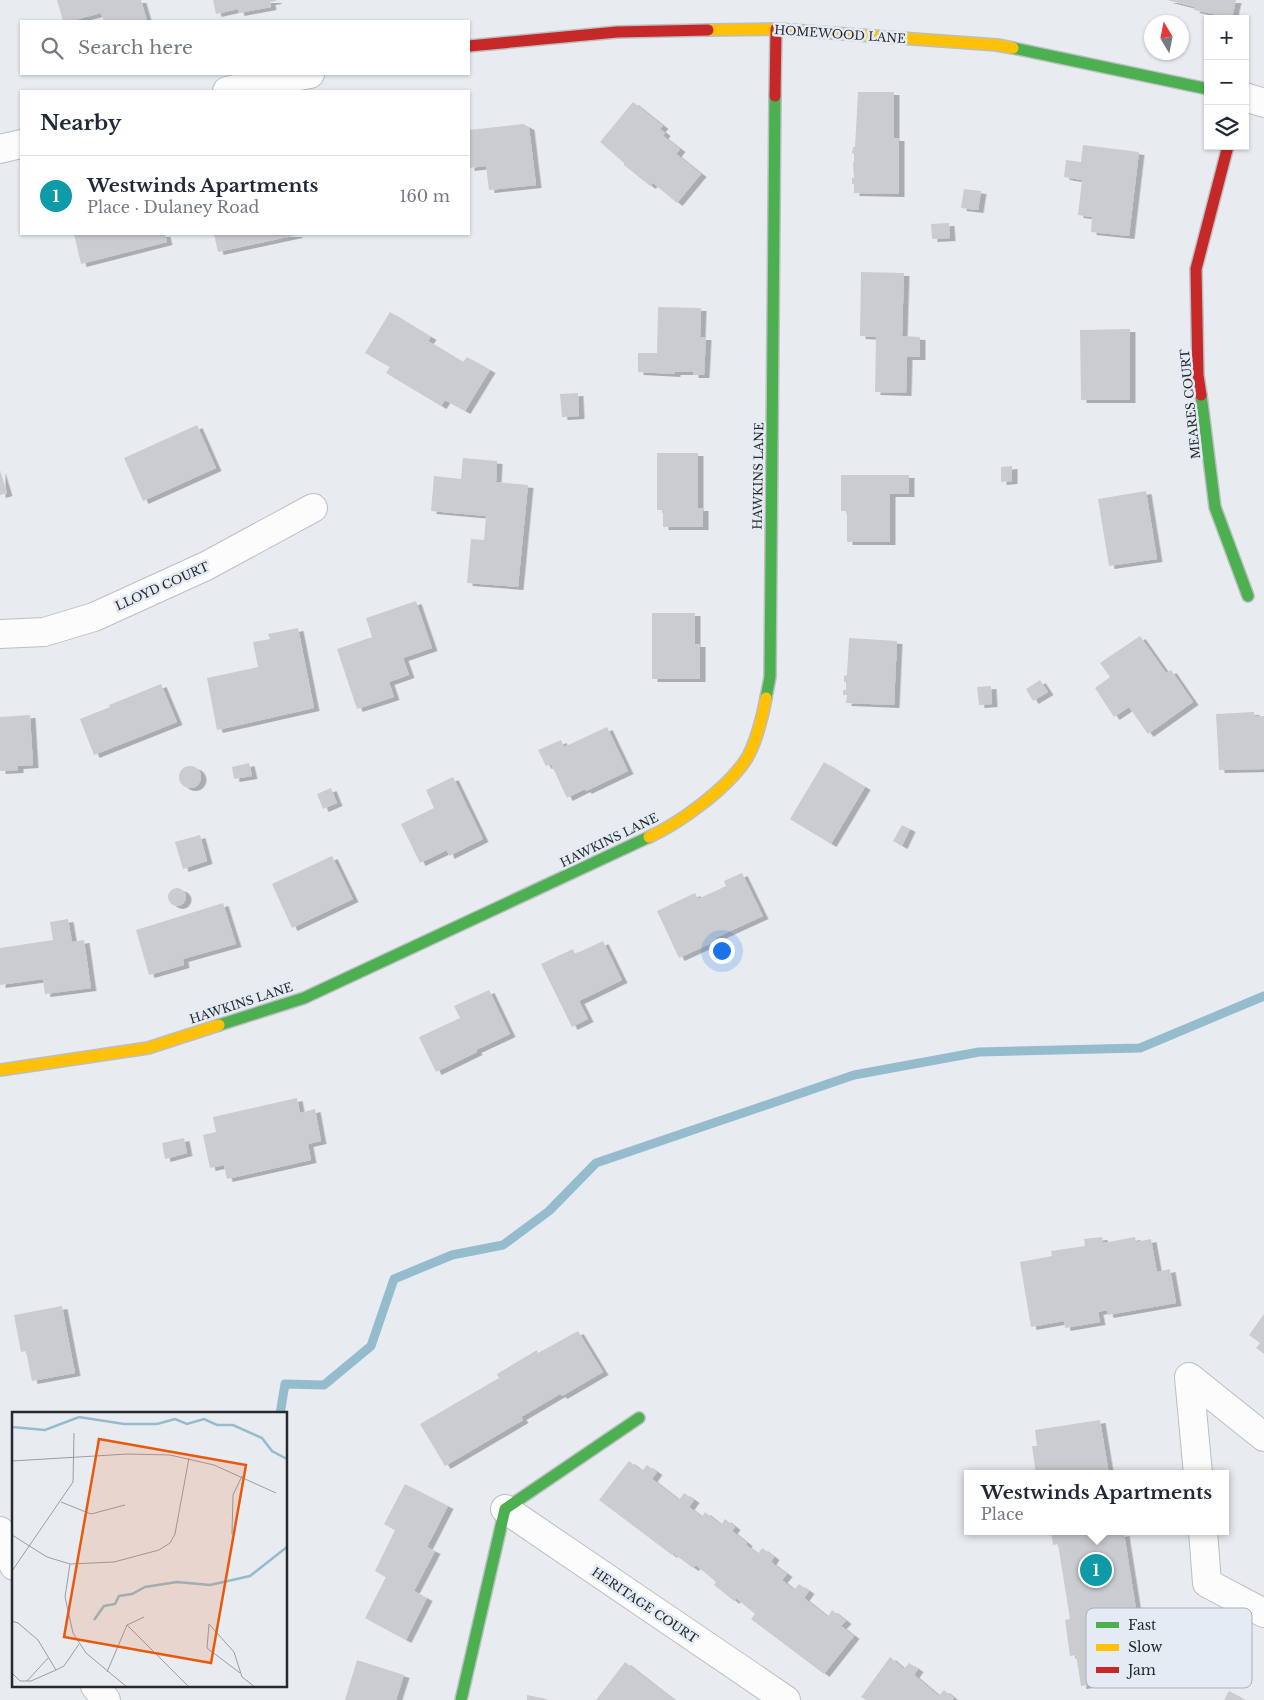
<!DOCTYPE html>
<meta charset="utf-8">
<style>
:root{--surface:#fff;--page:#f2f2f3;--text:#1f2937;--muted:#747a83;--line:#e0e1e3;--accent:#ea580c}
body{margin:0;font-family:"Libre Baskerville",serif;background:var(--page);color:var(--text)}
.controls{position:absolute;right:15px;top:15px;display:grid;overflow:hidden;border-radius:0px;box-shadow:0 1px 4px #0004}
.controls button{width:45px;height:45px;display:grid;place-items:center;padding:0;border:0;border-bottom:1px solid var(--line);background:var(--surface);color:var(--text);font:25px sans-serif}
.compass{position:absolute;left:1144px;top:15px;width:45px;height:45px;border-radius:50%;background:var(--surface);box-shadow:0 1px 4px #0004;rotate:350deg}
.you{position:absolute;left:721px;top:950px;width:18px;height:18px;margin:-12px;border:4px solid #fff;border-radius:50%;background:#1a73e8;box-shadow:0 0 0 8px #1a73e833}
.badge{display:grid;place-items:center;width:32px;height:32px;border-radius:50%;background:var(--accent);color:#fff;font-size:16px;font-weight:700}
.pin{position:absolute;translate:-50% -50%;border:2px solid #fff;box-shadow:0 1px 5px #0006}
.popup{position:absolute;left:964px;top:1470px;width:265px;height:65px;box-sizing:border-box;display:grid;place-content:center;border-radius:0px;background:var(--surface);filter:drop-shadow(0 1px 4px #0005);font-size:16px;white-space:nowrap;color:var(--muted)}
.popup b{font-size:19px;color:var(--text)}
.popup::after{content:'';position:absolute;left:50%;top:100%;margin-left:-10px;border:10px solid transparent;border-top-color:var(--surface)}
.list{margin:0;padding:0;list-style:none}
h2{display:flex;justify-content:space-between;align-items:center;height:65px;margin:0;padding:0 20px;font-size:21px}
h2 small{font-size:16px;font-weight:400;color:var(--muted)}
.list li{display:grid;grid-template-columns:32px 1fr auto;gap:15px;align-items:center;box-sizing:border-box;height:80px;padding:0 20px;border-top:1px solid var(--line)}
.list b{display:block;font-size:19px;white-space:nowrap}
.list p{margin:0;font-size:16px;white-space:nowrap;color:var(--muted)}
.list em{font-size:16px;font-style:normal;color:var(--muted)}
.icon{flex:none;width:28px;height:28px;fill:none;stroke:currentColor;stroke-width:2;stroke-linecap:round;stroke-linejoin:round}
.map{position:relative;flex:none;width:1264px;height:1700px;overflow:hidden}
.search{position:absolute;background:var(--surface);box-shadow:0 1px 4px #0004;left:20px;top:20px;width:450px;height:55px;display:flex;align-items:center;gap:12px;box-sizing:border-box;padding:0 18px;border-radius:0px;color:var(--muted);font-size:19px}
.panel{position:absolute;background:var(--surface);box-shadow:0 1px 4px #0004;left:20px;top:90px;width:450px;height:145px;border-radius:0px}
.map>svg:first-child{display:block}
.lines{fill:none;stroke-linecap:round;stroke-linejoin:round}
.stream{stroke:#94bccc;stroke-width:9}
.building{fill:#caccd0;filter:url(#shadow)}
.street-casing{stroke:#bcbfc2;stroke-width:30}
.fast-casing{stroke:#bcbfc2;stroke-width:14}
.slow-casing{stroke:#bcbfc2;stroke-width:14}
.jam-casing{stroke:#bcbfc2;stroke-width:14}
.street{stroke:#fcfcfd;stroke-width:28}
.fast{stroke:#4caf50;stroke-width:11}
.slow{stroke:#ffc107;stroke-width:11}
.jam{stroke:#c62828;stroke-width:11}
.labels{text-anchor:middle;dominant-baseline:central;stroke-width:5;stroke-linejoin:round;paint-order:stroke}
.street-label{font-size:12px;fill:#272a2d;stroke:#e4ebf4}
.inset-river{fill:none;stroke:#94bccc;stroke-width:2.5}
.inset-road{fill:none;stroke:#9b9ea2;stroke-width:1}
.view{fill:#e8590c;fill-opacity:0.15;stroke:#e8590c;stroke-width:2.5}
.inset-edge{fill:none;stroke:#272a2d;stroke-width:2.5}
.key{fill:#e4ebf4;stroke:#abb1b8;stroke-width:1}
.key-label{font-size:14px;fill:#272a2d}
</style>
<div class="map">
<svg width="1264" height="1700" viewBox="0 0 1264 1700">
<defs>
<filter id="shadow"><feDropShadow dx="5.5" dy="3" stdDeviation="0" flood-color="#0004"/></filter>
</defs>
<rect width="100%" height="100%" fill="#e8ecf0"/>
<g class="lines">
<path class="stream" d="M280 1414 285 1384 324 1385 371 1346 394 1279 452 1255 503 1245 549 1211 596 1163 854 1075 979 1052 1140 1048 1264 996"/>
</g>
<g class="building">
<path d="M57 0H141L147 21H104L101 13 71 21H63Z"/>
<path d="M213 0H276V1L270 2 271 7 239 13 238 9 216 14Z"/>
<path d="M1167 0H1236L1232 18 1194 10 1195 7Z"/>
<path d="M858 92H894V138H899V194L854 193V184H852V178H854L853 162H854V154L852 153 853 147H855Z"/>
<path d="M633 102 663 126 660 129 665 133 663 136 680 149 676 154 701 174 677 203 653 183 650 186 624 165V163L600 142Z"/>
<path d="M523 124 529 127 536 185 489 190 486 166 469 168V130Z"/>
<path d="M1083 145 1139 152 1129 236 1091 232 1092 217 1078 215 1082 180 1064 177 1066 160 1081 162Z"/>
<path d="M964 189 981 191 978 210 961 208Z"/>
<path d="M949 223 950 238 932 239 931 224Z"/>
<path d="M74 234H165L167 242 81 264Z"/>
<path d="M214 234H297V235L218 252Z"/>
<path d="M861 272 904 273 902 336 920 337V357H907L906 393 875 392 876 337 860 336Z"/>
<path d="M658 307 701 308 700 337H706L704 375H693V372H675V374L638 372V353H657Z"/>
<path d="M390 312 431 337 428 341 463 362 467 357 490 370 465 411 445 400 441 406 386 373 390 367 365 353Z"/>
<path d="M1130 329V400H1081L1080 330Z"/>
<path d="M578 393 579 416 562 417 560 394Z"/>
<path d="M197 425 216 468 143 501 124 458Z"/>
<path d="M657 453H698V508H703V527H663V510H657Z"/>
<path d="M463 458 497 461 496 482 528 485 518 587 467 583 471 539 484 540 486 516 431 511 434 476 461 479Z"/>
<path d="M1012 466V481L1001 482V467Z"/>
<path d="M0 470 7 493 0 495Z"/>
<path d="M841 475H909V494H890V542H847V511H841Z"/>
<path d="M1146 491 1157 559 1109 566 1098 499Z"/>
<path d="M416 601 432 648 403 658 409 675 389 682 394 697 357 709 337 649 372 637 366 618Z"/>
<path d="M652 613H695V644H700V679H652Z"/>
<path d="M298 628 314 708 217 730 207 678 258 667 253 642 270 639 268 634Z"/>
<path d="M1140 636 1166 673 1171 670 1193 702 1148 734 1129 707 1114 717 1095 688 1110 677 1100 663Z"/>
<path d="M849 638 897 641 894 705 846 703 847 695H843V690H846V682H844V676L847 675Z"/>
<path d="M1040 680 1048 692 1033 701 1026 689Z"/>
<path d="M161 684 177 722 94 755 80 719 110 707 109 705Z"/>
<path d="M991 686 992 704 979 705 977 687Z"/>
<path d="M1254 712 1255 717 1264 716V769L1219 770 1216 714Z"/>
<path d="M30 715 33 765 18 766V770L0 771V717Z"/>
<path d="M607 727 628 771 586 791 585 789 567 798 551 764 546 766 538 750 561 740 564 747Z"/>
<path d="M824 762 865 787 831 844 790 819Z"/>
<path d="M249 763 252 776 234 779 232 767Z"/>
<circle cx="190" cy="777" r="11"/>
<path d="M453 777 483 839 449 856 447 850 420 863 401 824 434 808 426 790Z"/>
<path d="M331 788 337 803 323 809 317 794Z"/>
<path d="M902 825 910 829 902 846 893 841Z"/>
<path d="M200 835 207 861 183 869 175 842Z"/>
<path d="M332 856 353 899 292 928 272 884Z"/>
<path d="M742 873 763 916 715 938 716 941 679 958 657 911 695 893 698 899 726 886 724 881Z"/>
<circle cx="177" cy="897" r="9"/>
<path d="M223 903 236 944 183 959 184 965 149 975 136 930Z"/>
<path d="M68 919 72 942 84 940 91 988 45 994 43 979 0 985V948L53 940 50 922Z"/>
<path d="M603 941 622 980 579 1001 588 1019 572 1027 541 964 573 949 575 954Z"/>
<path d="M489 990 510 1034 476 1050 477 1052 436 1072 419 1037 460 1018 454 1006Z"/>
<path d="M297 1098 300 1113 315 1109 321 1141 308 1144 311 1160 227 1179 224 1165 210 1168 203 1135 216 1132 213 1117Z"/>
<path d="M184 1138 187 1153 165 1159 162 1143Z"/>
<path d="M1102 1237 1103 1243 1135 1237 1136 1242 1151 1239 1157 1272 1170 1269 1176 1303 1108 1315 1107 1310 1098 1312 1100 1322 1065 1328 1064 1321 1031 1327 1020 1262 1052 1256 1051 1251 1085 1246 1084 1239Z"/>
<path d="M62 1306 75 1373 32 1381 26 1351 21 1352 14 1315Z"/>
<path d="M1264 1314V1354L1256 1348 1260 1343 1249 1335Z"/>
<path d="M578 1331 603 1372 562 1396 560 1394 521 1417 523 1420 445 1466 420 1424 499 1378 497 1374 537 1350 538 1353Z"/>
<path d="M1100 1420 1109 1474H1036L1032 1446H1037L1035 1430Z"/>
<path d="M629 1461 642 1471 647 1465 657 1472 652 1479 679 1500 684 1493 694 1500 689 1507 702 1517 705 1512 721 1525 725 1519 735 1527 732 1531 747 1543 746 1545 758 1554 762 1548 774 1557 771 1562 787 1574 782 1580 794 1590 799 1584 809 1591 804 1598 828 1617 832 1610 846 1621 841 1626 854 1636 824 1674 751 1619 755 1614 736 1598 734 1601 714 1585 716 1582 696 1565 693 1568 673 1553 672 1555 599 1500Z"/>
<path d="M405 1484 448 1506 427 1547 435 1551 414 1591 427 1598 406 1640 365 1618 386 1577 375 1571 395 1530 384 1524Z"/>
<path d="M1051 1531H1119V1534L1124 1533 1136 1609 1141 1608 1147 1643H1142L1147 1676 1081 1686 1076 1655 1070 1656 1065 1620 1070 1619 1058 1544 1053 1545Z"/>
<path d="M890 1657 904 1669 909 1663 918 1669 914 1675 939 1696 944 1690 954 1698 952 1700H866L861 1697Z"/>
<path d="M357 1660 404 1675 396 1700H345Z"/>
<path d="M625 1662 653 1684 674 1700H596Z"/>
<path d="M1229 1691 1246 1700H1224Z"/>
<path d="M527 1695 547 1699V1700H527Z"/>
</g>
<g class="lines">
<g class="street-casing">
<g id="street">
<path d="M227 91 261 83 310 74"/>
<path d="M1245 97 1264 103"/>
<path d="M0 149 21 144"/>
<path d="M0 634 44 632 94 617 206 566 313 508"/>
<path d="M1198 1474 1189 1377 1264 1437"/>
<path d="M505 1509 786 1700"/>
<path d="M0 1531 14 1566"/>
<path d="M1203 1531 1207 1583 1264 1613"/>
<path d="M95 1686 106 1700"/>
</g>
</g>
<g class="fast-casing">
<g id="fast">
<path d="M1013 48 1208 89"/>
<path d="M1201 395 1215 507 1248 596"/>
<path d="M766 698 770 677 775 96"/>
<path d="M219 1025 304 998 649 837"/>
<path d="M461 1700 505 1509 639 1418"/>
</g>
</g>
<g class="slow-casing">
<g id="slow">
<path d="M708 30 776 29 997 45 1013 48"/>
<path d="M649 837C680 823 726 789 745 761 755 747 763 715 766 698"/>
<path d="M0 1070 148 1048 219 1025"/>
</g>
</g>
<g class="jam-casing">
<g id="jam">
<path d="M469 46 617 32 708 30"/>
<path d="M775 96 776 29"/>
<path d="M1201 395 1198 375 1196 269 1228 146"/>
</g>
</g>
<use href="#street" class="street"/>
<use href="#fast" class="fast"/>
<use href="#slow" class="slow"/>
<use href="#jam" class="jam"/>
</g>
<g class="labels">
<g class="street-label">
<text transform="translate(840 34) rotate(4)">HOMEWOOD LANE</text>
<text transform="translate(1190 404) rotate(-96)">MEARES COURT</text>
<text transform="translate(758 476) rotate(-89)">HAWKINS LANE</text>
<text transform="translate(162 586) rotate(-24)">LLOYD COURT</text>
<text transform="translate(609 840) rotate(-26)">HAWKINS LANE</text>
<text transform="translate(241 1003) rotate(-18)">HAWKINS LANE</text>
<text transform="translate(645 1605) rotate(34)">HERITAGE COURT</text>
</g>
</g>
<g transform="translate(12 1412)">
<rect width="275" height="275" fill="#e8ecf0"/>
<path class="inset-river" d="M0 15 33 18 67 5 112 12H145L163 7 175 12 192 7 205 13H221L250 26 260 39 275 47M82 208 92 194 103 192 107 184 120 182 133 175 165 170 198 173 238 164 275 135"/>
<path class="inset-road" d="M0 49 116 42 158 43 202 53 264 81M49 90 79 102 113 93M220 122 221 83 230 64M0 123 35 145 58 152 102 150 147 138 158 131 163 122 177 46M58 152 53 185 61 221 74 241 115 275M0 159 61 70 62 21M0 209 6 211 26 228 44 258 52 254 67 232M115 213 177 275M95 260 115 213 132 205M0 261 8 269H19L44 258M228 261 195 236 197 212 222 240 230 265 243 275M15 269 37 245"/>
<path class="view" d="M87 27 234 53 199 251 52 225Z"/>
<rect width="275" height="275" class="inset-edge"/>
</g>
<rect x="1086" y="1608" width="166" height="80" rx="8" class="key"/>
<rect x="1096" y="1622" width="23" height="6" fill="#4caf50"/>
<rect x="1096" y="1644" width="23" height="7" fill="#ffc107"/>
<rect x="1096" y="1667" width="23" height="6" fill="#c62828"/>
<g class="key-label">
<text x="1128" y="1630">Fast</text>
<text x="1128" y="1652">Slow</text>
<text x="1128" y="1675">Jam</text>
</g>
</svg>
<div class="controls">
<button>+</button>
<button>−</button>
<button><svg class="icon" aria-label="layers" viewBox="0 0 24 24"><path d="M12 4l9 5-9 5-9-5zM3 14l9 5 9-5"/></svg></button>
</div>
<svg class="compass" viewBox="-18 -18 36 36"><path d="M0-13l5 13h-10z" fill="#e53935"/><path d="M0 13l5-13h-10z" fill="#747a83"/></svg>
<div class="you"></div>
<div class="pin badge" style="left:1096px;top:1570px;background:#0f9aa8">1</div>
<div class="popup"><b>Westwinds Apartments</b>Place</div>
<div class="search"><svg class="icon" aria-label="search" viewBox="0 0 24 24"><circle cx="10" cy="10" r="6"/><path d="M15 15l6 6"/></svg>Search here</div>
<section class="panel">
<h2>Nearby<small></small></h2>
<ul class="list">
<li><span class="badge" style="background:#0f9aa8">1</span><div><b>Westwinds Apartments</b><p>Place · Dulaney Road</p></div><em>160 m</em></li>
</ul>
</section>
</div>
